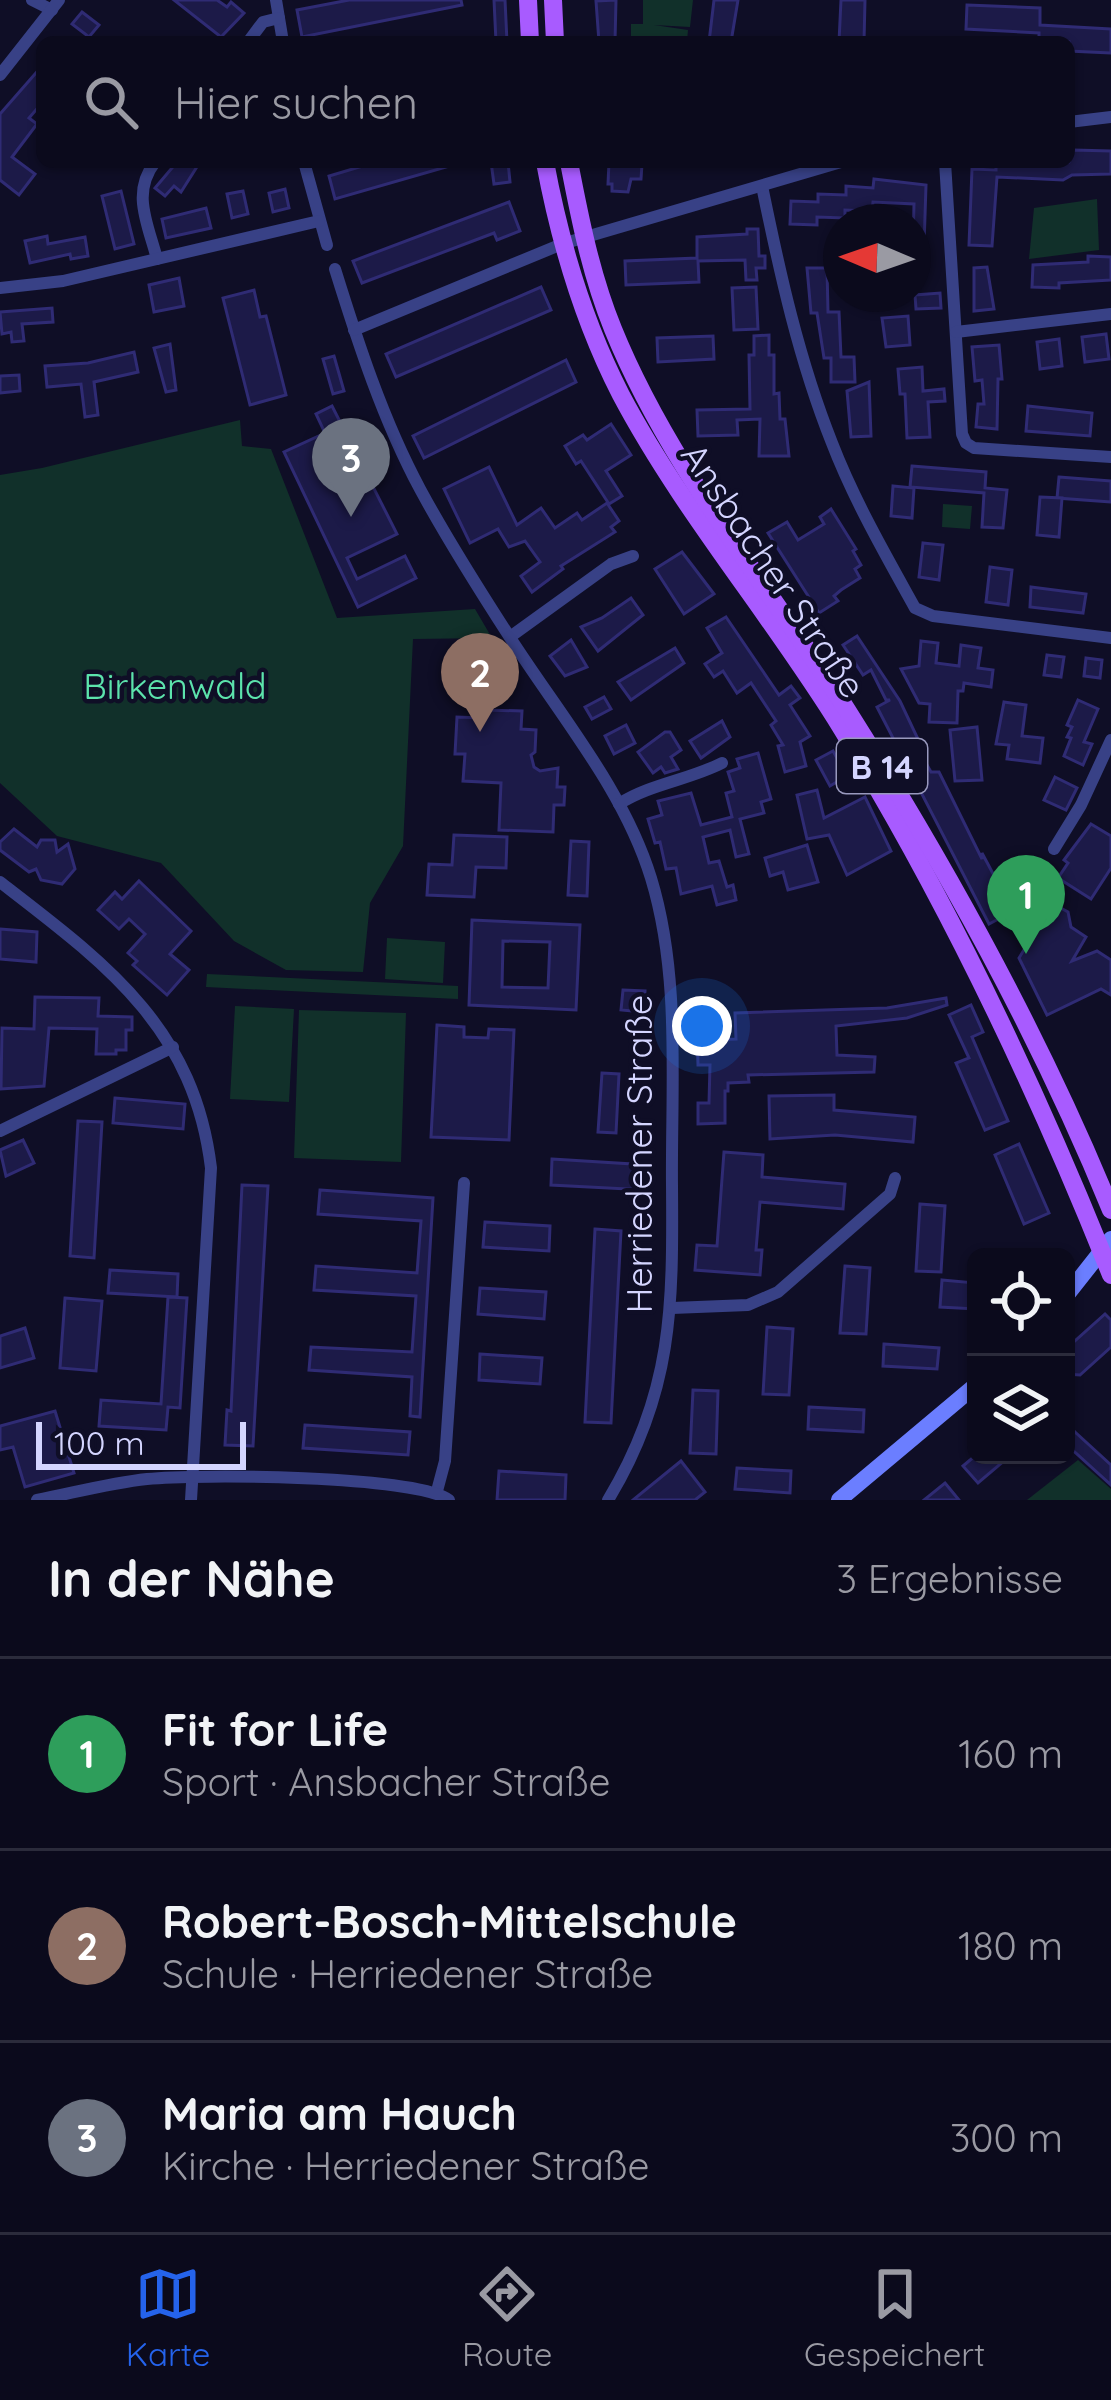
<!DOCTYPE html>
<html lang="de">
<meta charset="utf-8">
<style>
:root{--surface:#0b0a1c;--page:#141325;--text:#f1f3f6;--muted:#9a9aa3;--line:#2b2b3b;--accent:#2563eb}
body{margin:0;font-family:Quicksand,sans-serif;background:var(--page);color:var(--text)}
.controls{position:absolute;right:36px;bottom:36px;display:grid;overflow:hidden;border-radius:18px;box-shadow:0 3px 9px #0004}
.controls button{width:108px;height:108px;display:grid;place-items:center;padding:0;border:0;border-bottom:3px solid var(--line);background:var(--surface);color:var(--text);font:60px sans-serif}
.compass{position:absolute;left:823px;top:204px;width:108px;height:108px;border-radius:50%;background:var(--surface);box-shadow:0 3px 9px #0004;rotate:272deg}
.scale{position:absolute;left:36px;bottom:30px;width:210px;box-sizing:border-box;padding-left:12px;border:6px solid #d4d5ff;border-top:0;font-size:33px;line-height:42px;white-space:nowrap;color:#d4d5ff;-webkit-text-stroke:9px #0f0e26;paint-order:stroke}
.you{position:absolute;left:702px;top:1026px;width:42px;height:42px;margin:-30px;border:9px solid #fff;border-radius:50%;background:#1a73e8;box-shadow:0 0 0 18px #1a73e833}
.badge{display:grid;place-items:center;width:78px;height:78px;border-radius:50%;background:var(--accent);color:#fff;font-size:39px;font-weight:700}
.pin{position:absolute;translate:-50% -99px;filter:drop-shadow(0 3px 6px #0008)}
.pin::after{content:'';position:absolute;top:63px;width:42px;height:36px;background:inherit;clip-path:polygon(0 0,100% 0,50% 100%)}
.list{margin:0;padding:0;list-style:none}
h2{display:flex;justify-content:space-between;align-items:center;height:156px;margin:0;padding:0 48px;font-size:51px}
h2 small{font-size:39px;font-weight:400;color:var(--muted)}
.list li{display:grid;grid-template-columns:78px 1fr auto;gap:36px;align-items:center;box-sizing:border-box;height:192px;padding:0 48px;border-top:3px solid var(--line)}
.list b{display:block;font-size:45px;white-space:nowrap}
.list p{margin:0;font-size:39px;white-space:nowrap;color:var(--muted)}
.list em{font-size:39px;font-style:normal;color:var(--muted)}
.icon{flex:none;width:66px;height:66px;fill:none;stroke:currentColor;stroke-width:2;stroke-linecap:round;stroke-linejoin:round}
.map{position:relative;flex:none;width:1111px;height:1500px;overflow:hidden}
.search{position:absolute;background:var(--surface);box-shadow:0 3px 9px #0004;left:36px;right:36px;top:36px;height:132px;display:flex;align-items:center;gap:30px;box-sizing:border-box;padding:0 42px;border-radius:18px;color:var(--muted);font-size:45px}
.sheet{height:732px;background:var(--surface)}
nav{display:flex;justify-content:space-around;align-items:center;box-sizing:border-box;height:168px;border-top:3px solid var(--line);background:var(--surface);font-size:33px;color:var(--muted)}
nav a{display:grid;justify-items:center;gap:6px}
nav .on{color:var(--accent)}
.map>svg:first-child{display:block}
.green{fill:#11302a}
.building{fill:#1c1a48;stroke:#2f2b74;stroke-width:3;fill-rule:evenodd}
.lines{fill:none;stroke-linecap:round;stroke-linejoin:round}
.street{stroke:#384186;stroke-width:12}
.secondary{stroke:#6b7eff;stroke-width:16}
.primary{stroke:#a85bff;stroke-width:18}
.labels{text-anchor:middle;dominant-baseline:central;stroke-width:9;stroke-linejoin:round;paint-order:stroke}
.shield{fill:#0f0e26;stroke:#9999be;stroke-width:3}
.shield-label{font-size:33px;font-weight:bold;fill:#d4d5ff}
.street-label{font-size:36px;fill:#d4d5ff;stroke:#0f0e26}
.park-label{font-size:36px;fill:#5ce3ac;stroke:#0f0e26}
</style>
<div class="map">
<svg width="1111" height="1500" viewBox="0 0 1111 1500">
<rect width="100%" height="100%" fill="#0f0e26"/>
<g class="green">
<path d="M643 0H693L690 27 654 25 688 30 687 41 631 42V24H643Z"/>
<path d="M1097 199 1099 250 1029 259 1034 208Z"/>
<path d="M240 420 242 446 271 449 337 618 475 609 492 638 413 639 403 846 370 903 363 972 286 970 234 941 161 863 57 836 0 783V475L42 468Z"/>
<path d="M943 504 972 506 970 529 942 527Z"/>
<path d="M387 938 445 942 443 983 385 979Z"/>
<path d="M207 974 458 986V999L206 987Z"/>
<path d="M235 1006 294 1009 289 1102 230 1099Z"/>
<path d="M299 1010 406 1013 401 1162 294 1158Z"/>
<path d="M1078 1460 1111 1489V1500H1027Z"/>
</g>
<g class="building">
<path d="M174 0H217L227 7 231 2 244 13 221 37Z"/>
<path d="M349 0H461L462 5 302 37 297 10Z"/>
<path d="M494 0H505L507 42H496Z"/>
<path d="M616 0 615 42H599L596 1Z"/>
<path d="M714 0H738L731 42H709Z"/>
<path d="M841 0H865L864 42H839Z"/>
<path d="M967 5 1040 8V25L1111 29V53L1069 51V42H1039V33L966 29Z"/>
<path d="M82 12 99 25 89 37 72 24Z"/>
<path d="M42 66V103L29 118 37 124 12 157 35 174 19 195 0 180V114Z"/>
<path d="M1073 150 1111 151V174L1072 175 1063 180 997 177 992 246 969 245 972 169 996 170V162H1069Z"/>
<path d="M177 162H200L181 192 174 186 165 196 155 188Z"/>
<path d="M376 162H452L453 165 335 199 329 176Z"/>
<path d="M491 162H508L510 182 494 184Z"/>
<path d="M609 162 642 164 641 179H631L628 192 612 191V184H608Z"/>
<path d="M874 179 926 185 924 246H913L914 204 873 202 872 211 845 210V218L817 217V225L790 224 791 201 818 202V194L846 195V186L873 188Z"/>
<path d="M285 189 289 208 273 212 269 193Z"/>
<path d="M121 191 134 244 115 249 102 196Z"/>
<path d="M243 191 248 214 232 218 227 194Z"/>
<path d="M509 202 520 231 497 240 494 233 362 283 353 261Z"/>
<path d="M206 208 211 228 166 238 162 219Z"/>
<path d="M747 229H758L759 256H765V268H756L757 280H746L745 260 698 261 699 282 626 285 625 261 697 258V237L747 234Z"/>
<path d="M47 236 48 244 85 237 88 256 71 259 70 254 30 263 25 241Z"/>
<path d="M1088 256 1111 257V280L1059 283V288L1032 287 1033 265 1088 262Z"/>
<path d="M987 267 994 309 974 311V268Z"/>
<path d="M807 268H827L828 312H839L841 357H854L855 382H831V358H824L817 313H811Z"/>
<path d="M179 278 184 306 154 312 149 285Z"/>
<path d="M541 287 551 310 396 377 386 354Z"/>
<path d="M756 287 758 329 734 330 732 288Z"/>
<path d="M254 290 260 317 266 316 286 395 250 405 223 298Z"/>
<path d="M940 293 941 308 916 309 915 295Z"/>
<path d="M52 308 53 322 22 324 24 341 12 342 11 332 2 334 0 312Z"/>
<path d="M908 316 910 345 886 347 882 318Z"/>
<path d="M1106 334 1109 359 1085 362 1082 337Z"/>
<path d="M769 335V355H774V394L779 393 780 419H785L789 456H759L760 419 737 420 738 435 698 436 697 410 750 409 749 355H754V336Z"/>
<path d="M713 336 714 359 658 362 657 338Z"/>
<path d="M1059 339 1062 366 1040 369 1037 342Z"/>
<path d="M170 344 176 390 166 392 154 348Z"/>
<path d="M999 345 1002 379H998L997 429 976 427 978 404H984L982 380 975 381 972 347Z"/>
<path d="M134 352 138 372 94 382 98 415 85 417 81 384 47 387 45 366 88 363Z"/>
<path d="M334 356 344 391 333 394 323 359Z"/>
<path d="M566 360 576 382 424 458 413 436Z"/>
<path d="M922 367 923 391 944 389 945 401 928 402 930 437 907 438 905 394H900L898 369Z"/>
<path d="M19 375 20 391 0 393V376Z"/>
<path d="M869 382 871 436 851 437 847 391Z"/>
<path d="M332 406 397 534 347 558 357 579 405 556 416 578 358 607 284 452 325 433 316 414Z"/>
<path d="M1028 406 1092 413 1090 436 1026 431Z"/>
<path d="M611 424 631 455 606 471 622 496 609 504 581 461 576 464 565 446 583 435 587 440Z"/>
<path d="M912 466 986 472 985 488 1007 490 1003 528 982 527 984 493 910 487Z"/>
<path d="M489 467 517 525 541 508 555 528 577 513 582 520 607 503 619 521 611 527 615 532 561 566 563 569 532 592 521 576 540 562 525 541 509 547 498 529 470 543 444 489Z"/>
<path d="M1059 477 1111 481V502L1057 498Z"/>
<path d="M893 486 914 488 912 518 891 516Z"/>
<path d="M1040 497 1062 498 1059 537 1037 535Z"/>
<path d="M831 509 856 549 853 551 861 565 855 569 860 578 841 590 834 596 838 601 819 613 768 533 787 522 798 540 824 524 820 517Z"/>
<path d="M923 543 943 545 939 580 919 577Z"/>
<path d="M682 552 714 594 684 614 655 569Z"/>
<path d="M990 567 1012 570 1008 605 986 602Z"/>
<path d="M1031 587 1086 594 1083 613 1030 607Z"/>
<path d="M631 598 643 615 598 651 581 627 602 618Z"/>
<path d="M726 617 779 695 791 686 800 698 790 705 810 736 800 742 806 766 785 772 778 746 783 745 771 725 776 721 751 683 737 693 723 671 714 677 705 664 722 653 707 628Z"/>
<path d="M857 636 900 701 925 754 922 756 931 772H939L982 859V853L999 885 1007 881 1014 896 1006 915 989 924 877 707 890 700H886L871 670 863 675 843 645Z"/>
<path d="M571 640 587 667 565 676 550 656Z"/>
<path d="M921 641 938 643 936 663 959 666 961 645 981 648 978 668 993 670 991 687 964 683 963 691H958L957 723 929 722 930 704 919 703 901 669 919 666Z"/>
<path d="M675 648 684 663 631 700 618 682Z"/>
<path d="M1047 655 1064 657 1061 677 1044 675Z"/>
<path d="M1086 658 1102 660 1100 678 1084 676Z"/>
<path d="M604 697 611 709 592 719 585 707Z"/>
<path d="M1078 700 1098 709 1084 742 1092 744 1083 765 1064 756 1071 738 1067 737 1072 727 1067 725Z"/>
<path d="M1004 702 1026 705 1022 736 1043 738 1040 763 1007 759 1009 745 996 744Z"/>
<path d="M485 710 522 711 521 729 536 730 535 752 531 755 534 767 540 771 558 768 557 787H565L564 805H554L553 832 499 830 501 783 463 781 465 754H455L457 717 484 718Z"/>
<path d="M722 721 730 737 701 758 690 741Z"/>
<path d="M626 725 635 743 614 754 605 736Z"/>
<path d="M977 727 982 780 955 781 950 730Z"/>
<path d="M665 732H670L681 750 671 757 678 769 665 773 661 767 653 773 638 752Z"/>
<path d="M833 751 847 776 830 786 816 760Z"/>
<path d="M758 753 771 799 761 802 764 813 740 819 749 854 736 857 730 830 703 837 709 863 719 861 727 887 733 885 736 900 717 905 712 886 681 894 676 868 666 869 660 842 655 843 648 819 662 815 658 801 691 793 701 825 732 817 726 793 734 791 728 772 740 768 737 759Z"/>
<path d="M1055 777 1077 788 1066 810 1044 800Z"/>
<path d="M817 790 824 818 865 797 891 851 847 875 829 835 807 839 797 795Z"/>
<path d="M1091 824 1111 836V868L1091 899 1058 878 1068 863 1064 860Z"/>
<path d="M14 829 37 847 41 840H55L57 852 68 844 75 869 62 884 41 880 36 869 29 872 0 850V842Z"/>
<path d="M454 835 507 837 506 868 476 867 474 897 427 895 429 864 452 865Z"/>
<path d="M571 841 589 842 587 896 568 895Z"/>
<path d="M807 845 818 882 788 890 783 872 770 876 765 858Z"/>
<path d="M139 881 191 931 170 954 189 970 167 995 133 965 137 961 128 953 145 934 129 919 119 929 98 910 115 892 122 899Z"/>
<path d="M1057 906 1068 912 1071 927 1086 937 1072 961 1097 951 1111 960V995L1101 989 1047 1015 1019 958 1030 940 1026 937 1040 907 1045 911 1047 907 1054 910Z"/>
<path d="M472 920 580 925 576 1010 469 1005ZM503 941 550 942 548 988 502 987Z"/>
<path d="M0 929 37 932 36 962 0 959Z"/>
<path d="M623 990 645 991 644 1012 621 1010Z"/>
<path d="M35 997 99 998 98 1016 132 1017V1030H126V1050H116V1054H96L97 1029 49 1028 44 1086 1 1089 2 1028 34 1029Z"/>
<path d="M946 998 947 1005 907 1018 836 1026 837 1055 875 1057 874 1072 748 1075 749 1082 728 1083V1091H725V1123L698 1124V1103H709L710 1065H698L697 1031H712V1040L736 1039 735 1013 887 1008Z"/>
<path d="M971 1005 983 1032 972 1037 1008 1121 985 1130 956 1063 969 1058 949 1015Z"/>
<path d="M437 1025 464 1027V1037L488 1038 489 1029 514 1030 509 1140 431 1137Z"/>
<path d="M602 1073 619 1074 616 1133 598 1132Z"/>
<path d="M834 1095V1110L915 1117 913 1142 835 1135 770 1139 769 1096Z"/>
<path d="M115 1098 185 1104 183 1129 113 1123Z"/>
<path d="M78 1121 102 1122 94 1258 70 1256Z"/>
<path d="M23 1140 34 1163 6 1176 0 1150Z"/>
<path d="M1019 1144 1049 1213 1024 1224 995 1155Z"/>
<path d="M724 1152 763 1155 762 1177 845 1184 843 1209 760 1202 756 1250H762L760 1275 695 1270 697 1245 717 1246Z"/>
<path d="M552 1159 648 1165 646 1190 551 1185Z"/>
<path d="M242 1185 268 1186 253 1446 225 1445 227 1410 231 1411Z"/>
<path d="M320 1190 433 1198 420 1417 410 1416 412 1377 309 1370 311 1347 412 1352 416 1296 314 1290 316 1266 417 1273 421 1221 318 1214Z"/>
<path d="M920 1204 945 1206 941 1272 916 1271Z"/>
<path d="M485 1222 550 1226 549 1251 483 1247Z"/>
<path d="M595 1229 621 1231 611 1423 585 1422Z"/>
<path d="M845 1266 870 1268 866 1334 840 1333Z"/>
<path d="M110 1270 178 1274 177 1297 108 1293Z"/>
<path d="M942 1280 976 1283V1309L940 1307Z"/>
<path d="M480 1288 546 1292 544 1319 478 1314Z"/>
<path d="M168 1297 187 1298 180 1408 168 1407 166 1430 99 1426 101 1400 161 1404Z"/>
<path d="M65 1298 102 1301 96 1371 60 1368Z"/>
<path d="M1105 1314 1111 1320V1347L1080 1375 1066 1374V1349Z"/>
<path d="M767 1327 793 1329 789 1395 763 1394Z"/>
<path d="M25 1328 34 1358 0 1368V1336Z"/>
<path d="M884 1344 939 1348 937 1369 883 1366Z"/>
<path d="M480 1354 542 1358 540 1384 479 1380Z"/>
<path d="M693 1390 718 1391 716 1454 690 1453Z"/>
<path d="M809 1407 864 1410 863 1432 808 1429Z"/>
<path d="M55 1411 74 1473 25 1487 13 1447 0 1450V1426Z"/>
<path d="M305 1425 410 1432 408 1455 303 1448Z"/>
<path d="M1075 1432 1111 1465V1485L1066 1444Z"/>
<path d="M976 1455H1011L978 1483 963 1466Z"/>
<path d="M681 1461 705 1492 695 1500H633Z"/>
<path d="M737 1468 791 1471 790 1493 735 1489Z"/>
<path d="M499 1471 566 1475 565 1500H497Z"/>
<path d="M945 1483 959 1500H924Z"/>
</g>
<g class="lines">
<g class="street">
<path d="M32 0 52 10"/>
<path d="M276 0 283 42"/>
<path d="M248 42 263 22 279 18"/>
<path d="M0 75 59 0"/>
<path d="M1069 122 1111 117"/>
<path d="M155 162C131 193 148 224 157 259"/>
<path d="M304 162 327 245"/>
<path d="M945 162 962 434 966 443 974 448 1111 457"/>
<path d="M762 186C780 274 799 360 832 443 854 500 885 554 915 608L933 616 1111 638"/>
<path d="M335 269C358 343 383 420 420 489 447 539 478 588 509 636 559 714 624 790 651 878 681 976 671 1085 672 1185 673 1306 673 1393 608 1500"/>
<path d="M0 288 63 281 319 221"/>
<path d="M354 330 562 244 841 162"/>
<path d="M956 332 1111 314"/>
<path d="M510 637 611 564 633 556"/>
<path d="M619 804C650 784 689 780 722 763"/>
<path d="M1054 849 1081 805 1111 740"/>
<path d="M0 882C105 963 194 1027 211 1168L191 1500"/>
<path d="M0 1131 173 1047"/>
<path d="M672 1308 748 1305 778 1292 890 1194 895 1178"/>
<path d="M437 1491 445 1461 464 1183"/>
<path d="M37 1500C73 1493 110 1483 147 1479 196 1474 416 1475 449 1500"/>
</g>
<g class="secondary">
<path d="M1066 1296 1111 1239"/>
<path d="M839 1500 976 1385"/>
</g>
<g class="primary">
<path d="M528 0 530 42"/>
<path d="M553 0 555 42"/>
<path d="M545 162C560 243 583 321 621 395 683 512 772 615 842 729 949 903 1035 1085 1111 1275"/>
<path d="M569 162C580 219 591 275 613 329 669 467 768 585 847 710 947 868 1040 1036 1111 1210"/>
</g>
</g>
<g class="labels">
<rect class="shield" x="837" y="739" width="90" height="54" rx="9"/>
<g class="shield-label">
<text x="882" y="766">B 14</text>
</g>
<g class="street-label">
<text transform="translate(774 570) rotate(56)">Ansbacher Straße</text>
<text transform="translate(638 1154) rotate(-90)">Herriedener Straße</text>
</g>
<g class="park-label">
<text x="175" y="685">Birkenwald</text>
</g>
</g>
</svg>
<div class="controls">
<button><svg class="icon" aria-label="locate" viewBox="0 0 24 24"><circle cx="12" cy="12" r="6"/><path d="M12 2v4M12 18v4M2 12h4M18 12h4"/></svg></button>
<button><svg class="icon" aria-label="layers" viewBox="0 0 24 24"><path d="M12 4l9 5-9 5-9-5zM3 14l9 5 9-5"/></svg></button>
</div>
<svg class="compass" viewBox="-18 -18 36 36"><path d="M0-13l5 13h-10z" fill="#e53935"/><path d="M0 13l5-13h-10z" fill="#9a9aa3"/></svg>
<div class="scale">100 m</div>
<div class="you"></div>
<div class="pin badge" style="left:1026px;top:954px;background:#2e9e5b">1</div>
<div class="pin badge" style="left:480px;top:732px;background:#8d6e63">2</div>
<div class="pin badge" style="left:351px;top:517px;background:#6b7280">3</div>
<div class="search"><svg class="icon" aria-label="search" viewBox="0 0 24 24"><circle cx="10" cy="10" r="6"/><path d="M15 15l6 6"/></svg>Hier suchen</div>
</div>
<section class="sheet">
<h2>In der Nähe<small>3 Ergebnisse</small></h2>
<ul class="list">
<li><span class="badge" style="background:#2e9e5b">1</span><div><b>Fit for Life</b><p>Sport · Ansbacher Straße</p></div><em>160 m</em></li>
<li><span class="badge" style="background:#8d6e63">2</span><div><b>Robert-Bosch-Mittelschule</b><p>Schule · Herriedener Straße</p></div><em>180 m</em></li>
<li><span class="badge" style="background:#6b7280">3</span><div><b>Maria am Hauch</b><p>Kirche · Herriedener Straße</p></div><em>300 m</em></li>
</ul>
</section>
<nav>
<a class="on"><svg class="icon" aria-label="map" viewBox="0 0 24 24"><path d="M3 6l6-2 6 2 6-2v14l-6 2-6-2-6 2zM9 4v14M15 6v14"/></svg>Karte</a>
<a><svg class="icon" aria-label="directions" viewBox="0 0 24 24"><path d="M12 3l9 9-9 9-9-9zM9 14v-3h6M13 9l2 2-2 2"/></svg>Route</a>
<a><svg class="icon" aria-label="saved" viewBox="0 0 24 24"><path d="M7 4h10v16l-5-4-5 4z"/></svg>Gespeichert</a>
</nav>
